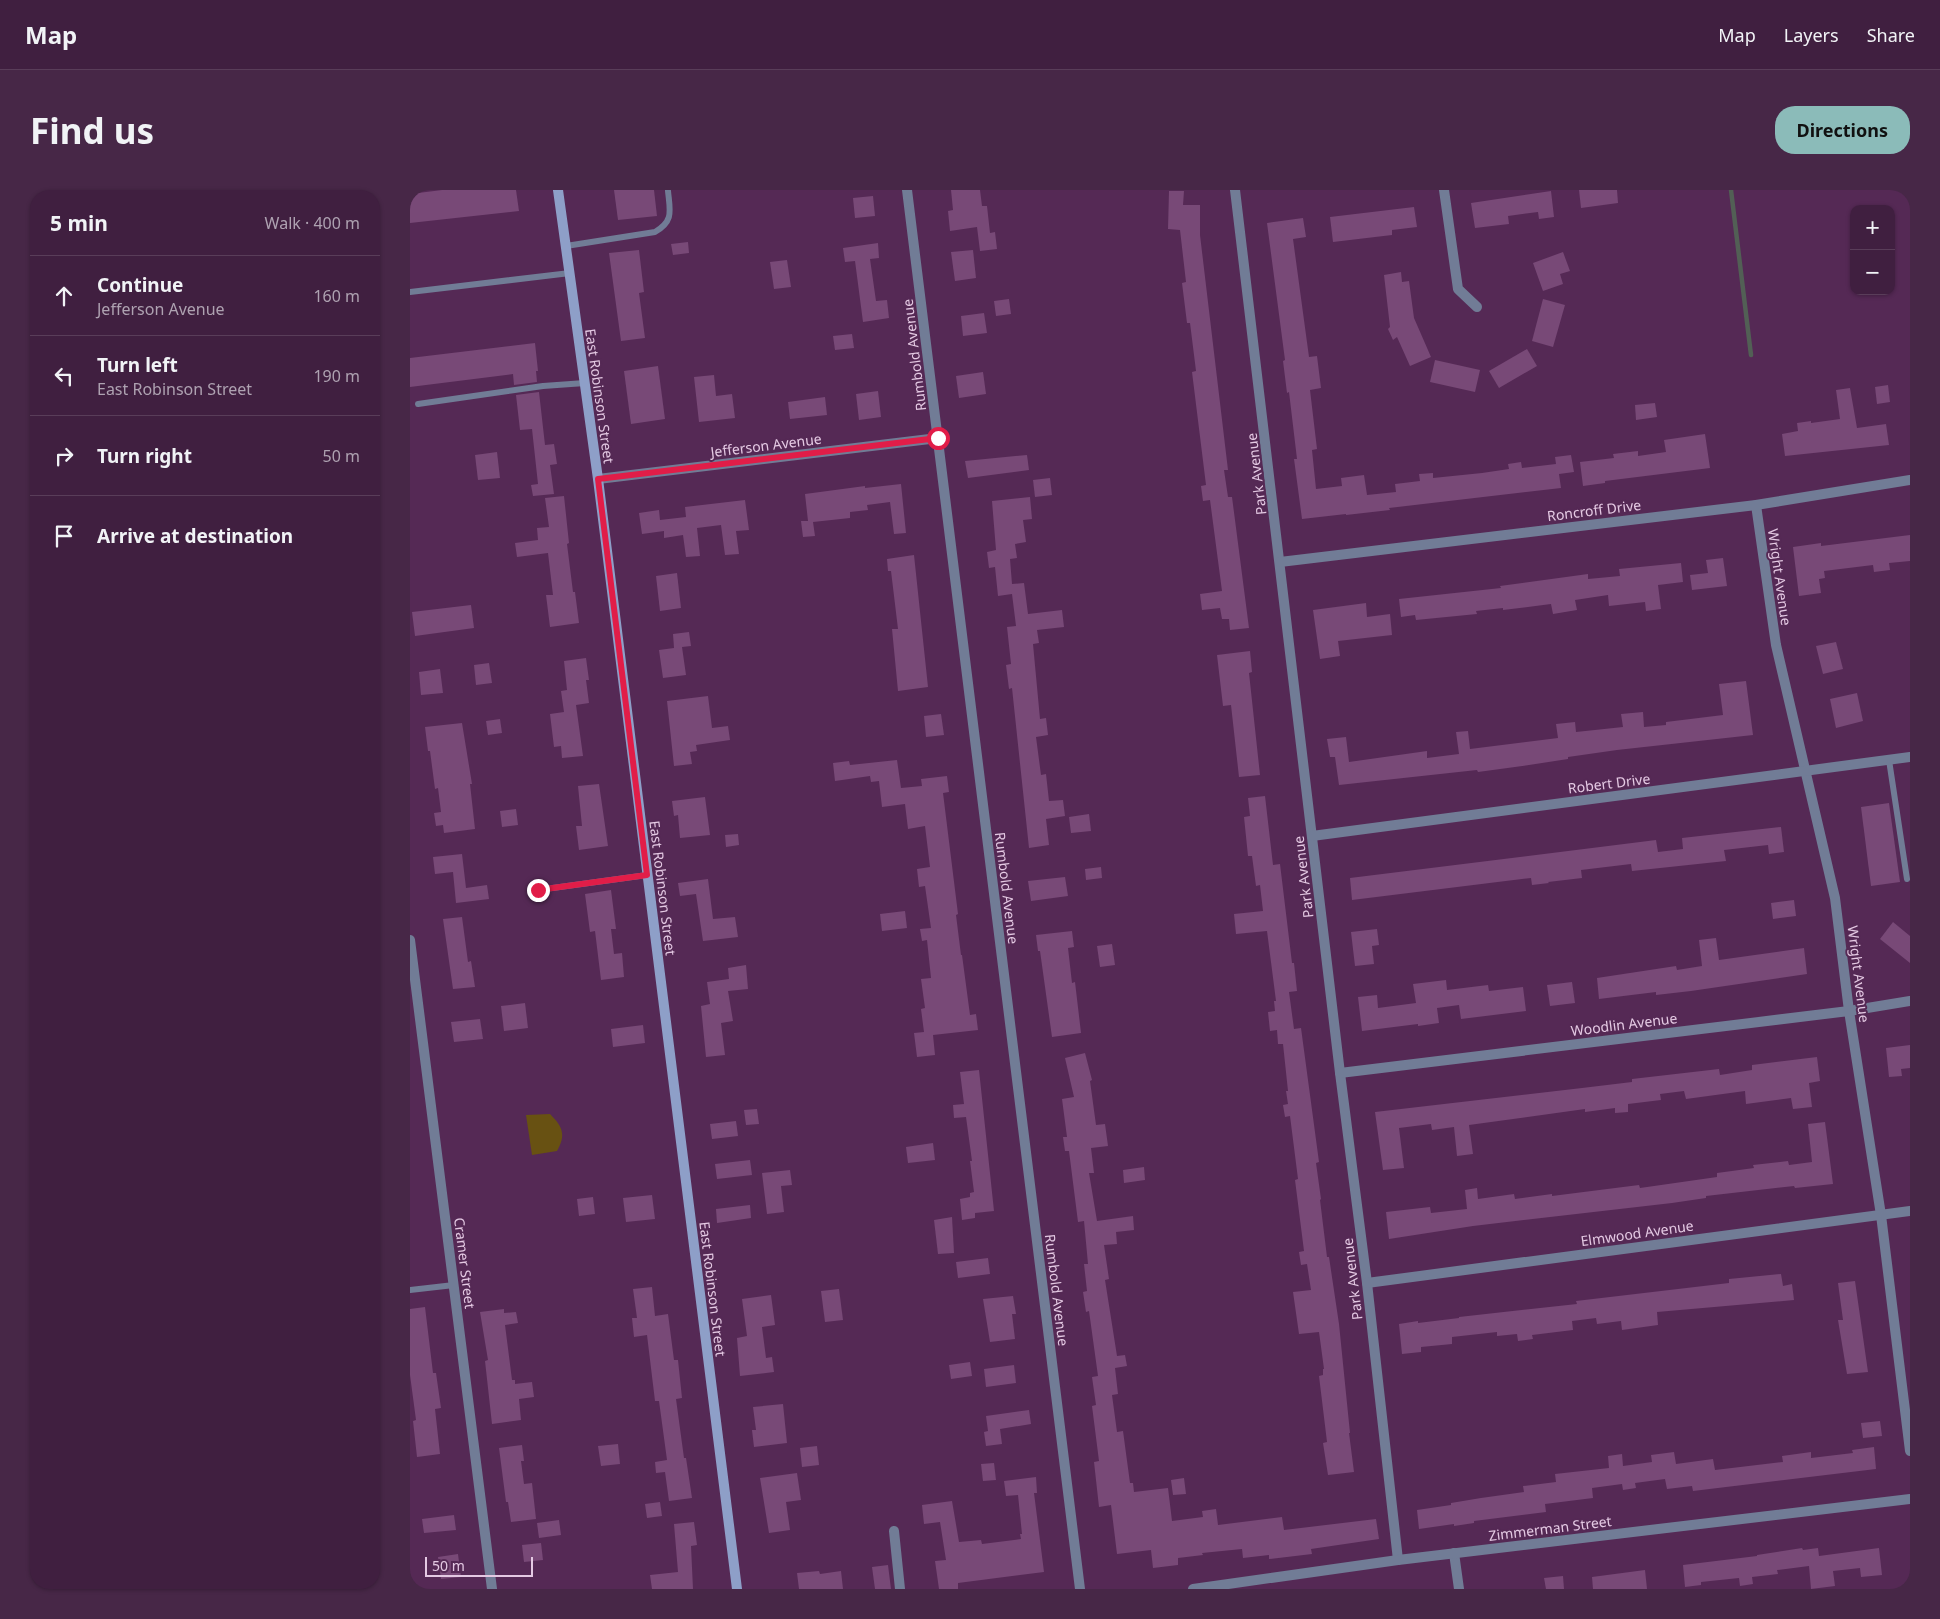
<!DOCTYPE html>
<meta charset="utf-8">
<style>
:root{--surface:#401f40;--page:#472747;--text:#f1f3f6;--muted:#aea2b1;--line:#593d59;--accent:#8bbbb9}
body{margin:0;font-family:"Noto Sans",sans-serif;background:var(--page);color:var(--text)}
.controls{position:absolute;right:15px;top:15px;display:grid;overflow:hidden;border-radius:10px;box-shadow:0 1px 4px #0004}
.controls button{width:45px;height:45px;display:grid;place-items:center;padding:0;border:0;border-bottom:1px solid var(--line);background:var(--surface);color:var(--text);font:25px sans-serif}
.scale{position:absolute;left:15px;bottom:12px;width:108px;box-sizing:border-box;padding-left:5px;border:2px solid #e4c9e3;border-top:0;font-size:14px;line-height:18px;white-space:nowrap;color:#e4c9e3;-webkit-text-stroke:4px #552955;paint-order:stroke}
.stop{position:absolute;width:15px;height:15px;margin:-11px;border:4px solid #e11d48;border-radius:50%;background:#fff}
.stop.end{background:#e11d48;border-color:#fff;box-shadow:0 1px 5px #0008}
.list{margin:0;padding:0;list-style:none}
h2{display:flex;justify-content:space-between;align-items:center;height:65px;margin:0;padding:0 20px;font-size:21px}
h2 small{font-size:16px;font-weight:400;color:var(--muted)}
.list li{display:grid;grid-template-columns:32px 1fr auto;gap:15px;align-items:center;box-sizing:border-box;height:80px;padding:0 20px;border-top:1px solid var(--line)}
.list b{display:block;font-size:19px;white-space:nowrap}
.list p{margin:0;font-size:16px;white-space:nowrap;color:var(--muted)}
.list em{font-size:16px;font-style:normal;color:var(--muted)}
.icon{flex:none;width:28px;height:28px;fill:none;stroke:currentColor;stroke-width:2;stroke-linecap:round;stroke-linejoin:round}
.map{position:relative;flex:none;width:1500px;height:1399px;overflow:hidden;border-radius:20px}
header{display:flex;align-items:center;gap:30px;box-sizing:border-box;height:70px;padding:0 25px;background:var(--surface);border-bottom:1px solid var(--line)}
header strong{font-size:24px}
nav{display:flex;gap:28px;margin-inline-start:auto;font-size:18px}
.intro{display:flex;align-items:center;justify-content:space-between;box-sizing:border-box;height:120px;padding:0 30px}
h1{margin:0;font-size:35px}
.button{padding:12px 22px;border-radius:20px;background:var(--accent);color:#111;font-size:18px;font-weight:700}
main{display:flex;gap:30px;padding:0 30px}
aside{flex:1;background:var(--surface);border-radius:20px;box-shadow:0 1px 4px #0004}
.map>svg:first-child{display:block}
.green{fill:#685112}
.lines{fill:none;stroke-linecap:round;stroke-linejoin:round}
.stream{stroke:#525f55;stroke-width:4.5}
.building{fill:#784977}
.lane{stroke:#717c96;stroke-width:6}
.street{stroke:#717c96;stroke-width:10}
.secondary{stroke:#8e9fc8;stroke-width:10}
.route{stroke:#e11d48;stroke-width:6}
.labels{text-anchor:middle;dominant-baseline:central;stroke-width:4;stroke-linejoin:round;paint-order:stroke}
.street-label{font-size:14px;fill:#e4c9e3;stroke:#552955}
</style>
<header>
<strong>Map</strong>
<nav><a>Map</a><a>Layers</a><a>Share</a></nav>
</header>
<div class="intro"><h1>Find us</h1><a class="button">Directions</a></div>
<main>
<aside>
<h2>5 min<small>Walk · 400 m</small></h2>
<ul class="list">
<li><svg class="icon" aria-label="ahead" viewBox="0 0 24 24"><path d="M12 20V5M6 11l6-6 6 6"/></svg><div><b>Continue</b><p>Jefferson Avenue</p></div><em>160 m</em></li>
<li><svg class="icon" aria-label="left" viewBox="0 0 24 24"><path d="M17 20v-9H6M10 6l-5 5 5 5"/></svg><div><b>Turn left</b><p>East Robinson Street</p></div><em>190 m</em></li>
<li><svg class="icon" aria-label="right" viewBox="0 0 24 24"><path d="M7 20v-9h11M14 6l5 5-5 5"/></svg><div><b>Turn right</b></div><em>50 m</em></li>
<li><svg class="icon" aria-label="arrive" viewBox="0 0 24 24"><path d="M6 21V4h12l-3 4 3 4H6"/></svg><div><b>Arrive at destination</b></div></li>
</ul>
</aside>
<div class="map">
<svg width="1500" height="1399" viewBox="0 0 1500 1399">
<rect width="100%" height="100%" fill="#552955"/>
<path class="green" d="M140 924C153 937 156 945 147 961L122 965 116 925Z"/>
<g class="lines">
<path class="stream" d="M1321 0 1341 165"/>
</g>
<g class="building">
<path d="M32 0H106L109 21 0 33V4Z"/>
<path d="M204 0H244L247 26 208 30Z"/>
<path d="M541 0H570L572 16H577L580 43 585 42 587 59 570 61 567 37 540 41 538 21 543 20Z"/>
<path d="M1169 0H1207L1208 13 1171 18Z"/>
<path d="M759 1H774L773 15H790V45L818 280H814L818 307H822L839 438 820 440 819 429H812L810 418 792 420 790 404 812 401 800 310 793 311 791 296 796 295 782 182 786 181 780 133H777L772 93 776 92 770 40 758 39Z"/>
<path d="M1141 1 1144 27 1129 29 1128 22 1098 26 1099 34 1065 38 1061 13Z"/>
<path d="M463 6 465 26 445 28 443 8Z"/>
<path d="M1004 17 1007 37 982 40V45L923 52 920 27Z"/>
<path d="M893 28 896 47 883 49 899 167 907 166 911 198 900 200 907 259 902 260 906 299 932 296 931 288 954 285 957 305 986 302 985 294 1010 291 1009 284 1023 283V288L1072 283 1099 279 1098 274 1111 272 1112 278 1146 274 1145 267 1161 265 1164 282 1149 284 1151 298 979 318 980 320 936 325V324L892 329 884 269H887L879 202 877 203 873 171 875 170 857 33Z"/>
<path d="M278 52 279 63 263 65 261 54Z"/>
<path d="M468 53 469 68 460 69 466 111 477 110 479 128 453 132 445 71 435 72 433 58Z"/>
<path d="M229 60 234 102 229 103 235 148 211 151 199 63Z"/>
<path d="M563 60 566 88 545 91 541 62Z"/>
<path d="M1153 62 1160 81 1150 84 1153 94 1133 101 1123 73Z"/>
<path d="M377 70 381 97 364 99 360 72Z"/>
<path d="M991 82 992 92 999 91 1004 128 1021 167 1000 176 987 147 983 150 978 139 980 137 974 85Z"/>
<path d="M599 109 601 124 586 126 584 111Z"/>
<path d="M1133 109 1155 115 1143 157 1122 151Z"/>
<path d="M574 123 577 143 553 146 551 126Z"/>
<path d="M442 144 444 158 425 160 423 146Z"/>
<path d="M125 153 128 181H126L127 192 104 195 103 184 0 197V168Z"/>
<path d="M1117 159 1127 176 1089 198 1079 181Z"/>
<path d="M1025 170 1070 180 1065 202 1020 192Z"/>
<path d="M248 176 255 229 221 234 214 181Z"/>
<path d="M573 182 576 204 549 208 546 186Z"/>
<path d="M304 185 306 206 322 204 325 228 289 232 284 187Z"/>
<path d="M1478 195 1480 212 1467 214 1465 197Z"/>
<path d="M1440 198 1447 238 1476 234 1479 255 1375 266 1372 244 1388 241 1387 233 1401 231V233L1430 229 1426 200Z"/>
<path d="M468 201 471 227 449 230 446 204Z"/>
<path d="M129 202 135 255 144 254 147 274 140 275 144 304 123 306 121 295 128 294 122 239 110 240 106 205Z"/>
<path d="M415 207 417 225 380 229 378 212Z"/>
<path d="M1245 213 1247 227 1226 230 1225 215Z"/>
<path d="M1295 244 1300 278 1195 291V293L1173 296 1170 272 1204 268 1203 264 1228 261V266L1256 262 1254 250Z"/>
<path d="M87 262 90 288 68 290 65 265Z"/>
<path d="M617 265 619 280 558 288 555 271Z"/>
<path d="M640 288 642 305 625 307 623 290Z"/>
<path d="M491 294 496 343 484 344 480 312 457 315 458 320 440 322V328L403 332 405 346 393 347 391 331H398L395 304 455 296V298Z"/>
<path d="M154 306 159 353 157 354 163 402H165L169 433 140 437 136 405H143L138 363 107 367 105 353 128 350 127 338 139 337 135 308Z"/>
<path d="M620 307 622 329 613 330 616 352 605 354 607 368 600 369 602 394 614 393 618 424 652 420 654 437 627 440 629 453 623 454 630 529 636 528 638 545 626 547 631 585 636 584 639 611 653 610 655 626 636 629 639 655 619 658 602 498 599 499 596 475 601 474 597 437 606 436 602 404 588 406 585 377 579 378 577 362 586 360 582 311Z"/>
<path d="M335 310 339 340 326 341 329 364 315 365 311 335 287 338 290 366 276 367 273 345 254 348V341L232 344 229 323 249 320 250 330 276 327 275 317Z"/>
<path d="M1500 345V371L1479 373 1480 380 1464 382 1463 375 1414 381 1415 388 1409 389 1411 403 1389 406 1383 357 1411 353V356Z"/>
<path d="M504 365 518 497 488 501 482 439H488L481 381H478L477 369Z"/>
<path d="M1313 368 1317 396 1282 400 1280 385 1298 383 1296 370Z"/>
<path d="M1271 373 1273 392 1248 395 1251 419 1236 421 1235 412 1199 416 1198 405 1165 410 1167 420 1143 424 1141 414 1093 420V418L1066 421 1067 424 1006 430 1005 425 991 427 989 409 1091 398 1090 396 1178 384V389L1210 386 1209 379Z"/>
<path d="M267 383 271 418 250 421 246 386Z"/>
<path d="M956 413 957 427 980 424 982 445 928 451 930 466 910 469 903 420Z"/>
<path d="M61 415 64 438 5 446 2 422Z"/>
<path d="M279 442 281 456 272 457 276 485 253 488 249 460 264 458 263 444Z"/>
<path d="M1426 452 1433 479 1413 484 1406 456Z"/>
<path d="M840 461 842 482 839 483 850 585 829 587 821 515 813 516 807 465Z"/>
<path d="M176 468 179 490H176L179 513 166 515 173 566 152 568 151 556 144 557 140 524 154 522 151 501 157 500 154 471Z"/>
<path d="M79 473 82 493 66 495 64 475Z"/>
<path d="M30 479 33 503 11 505 9 482Z"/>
<path d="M1336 491 1343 545 1207 560 1158 567V569L1119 575 1068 582 1067 580 929 595 925 567H920L917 549 936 547 939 572 1017 561V568L1049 564 1046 542 1058 541 1060 559 1148 548 1146 534 1165 532 1166 542 1213 537 1211 524 1233 522 1234 537 1256 535V532L1313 525 1309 494Z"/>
<path d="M1447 503 1453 531 1426 538 1420 509Z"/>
<path d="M298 506 302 538 318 536 320 550 286 555 287 561 280 562 282 574 264 576 257 511Z"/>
<path d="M531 524 534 545 516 547 514 526Z"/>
<path d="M90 529 92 543 78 545 76 531Z"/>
<path d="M52 533 62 594H60L65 639 34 643 33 635 26 636 24 623 31 622 28 598 25 599 20 561H18L15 537Z"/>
<path d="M487 570 491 598 512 596 511 589 537 586 539 602 533 603 548 724 546 725 551 765H552L560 825 566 824 568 840 523 845 525 865 507 867 504 843 514 842 511 819 515 818 511 789 521 788 517 750 512 751 510 739 521 738 515 696 509 697 507 679 520 677 515 636 498 639 495 614 472 617 469 591 461 592 460 586 425 591 423 573 439 571 440 575Z"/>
<path d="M189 594 198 656 169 660 166 636H172L168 596Z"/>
<path d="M855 606 863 675 870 674 882 773H884L887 801 879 802 884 839 891 838 909 972 906 973 911 1009 910 1010 917 1067H919L929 1134 940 1243H939L944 1282 918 1285 913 1253 917 1252 909 1186 913 1185V1179H914L909 1142 889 1144 883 1102 901 1100 897 1074 891 1075 889 1062 894 1061 885 990 888 989 880 926 875 927 873 915 878 914 876 901H878L873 854H868L867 840 860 841 858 822 865 821 864 811H866L857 741 826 744 824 724 853 721 850 695 846 696 842 666H838L834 627 840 626 838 608Z"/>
<path d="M295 607 300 645 270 648 268 625 264 626 262 611Z"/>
<path d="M1479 613 1490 692 1461 696 1451 617Z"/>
<path d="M106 619 108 635 92 637 90 621Z"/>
<path d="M679 624 681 641 661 643 659 627Z"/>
<path d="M1371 637 1374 662 1359 664 1358 655 1314 660 1316 671 1222 681 1221 674 1171 680 1172 688 1138 692 1139 693 1122 695 1121 688 942 710 940 688 1246 650 1248 662 1273 659 1272 648Z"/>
<path d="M328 644 329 655 316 657 315 645Z"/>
<path d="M52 664 56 698 77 695 79 709 46 713 43 682 25 684 23 667Z"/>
<path d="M691 677 692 688 676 690 675 679Z"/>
<path d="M655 687 658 706 621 711 618 691Z"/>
<path d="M298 689 303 729 325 727 328 747 293 751 286 704 270 706 268 693Z"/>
<path d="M201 700 206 739H201L204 764 212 763 214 787 191 790 185 741 180 742 175 704Z"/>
<path d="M1384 710 1386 726 1363 729 1361 713Z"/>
<path d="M495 721 497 738 472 741 470 724Z"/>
<path d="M52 727 58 772 61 771 65 797 43 799 33 729Z"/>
<path d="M1483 732 1500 746V773L1470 749Z"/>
<path d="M967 739 969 755 962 756 964 774 945 776 941 742Z"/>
<path d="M662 741 664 757 658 758 662 793 665 792 671 843 642 847 630 761H628L626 745Z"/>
<path d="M1306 748 1309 770 1394 758 1397 784 1281 801 1246 805V802L1189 809 1187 788 1266 776 1267 780 1292 776 1289 750Z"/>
<path d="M702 754 705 775 690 777 687 756Z"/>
<path d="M336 775 338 799 318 801 323 831 311 833 315 865 296 867 291 816 300 814 297 792 319 789 318 778Z"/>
<path d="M1036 790 1037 800 1078 795 1079 801 1113 797 1116 821 1051 829 1049 815 1027 818 1029 833 1008 836V834L952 841 948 807 967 805 968 818 1006 813 1003 794Z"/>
<path d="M1162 792 1165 813 1140 816 1137 795Z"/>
<path d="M115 813 118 838 94 841 91 816Z"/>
<path d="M70 829 73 849 44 852 41 832Z"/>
<path d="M233 835 235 853 203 857 201 839Z"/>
<path d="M1500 855V878L1491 879 1492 886 1479 887 1476 858Z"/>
<path d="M675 863 682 890 680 891 686 935 695 934 698 956 681 958 684 983H679L687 1031 723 1026 724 1040 706 1042 707 1054 694 1055 699 1089 695 1090 707 1166 715 1165 717 1176 705 1178 708 1204 702 1205 707 1242 713 1241 720 1293H723L724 1302 758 1298 762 1331 793 1327 792 1321 806 1319 808 1335 872 1327 874 1340 966 1329 969 1349 901 1359 902 1364 859 1369V1365L833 1368 832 1359 792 1363 793 1365 768 1368V1375L743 1378 741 1360 707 1364 701 1315 689 1317 684 1272 689 1271 682 1216 686 1215 682 1187 688 1186 679 1121 676 1122 673 1102 677 1101 674 1074H678L674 1031 668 1032 659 961H655L653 947H657L652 909 664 907 655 868Z"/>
<path d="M1407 867 1410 891 1399 893 1402 917 1383 919 1381 908 1336 914 1335 901 1276 909 1274 901 1250 904 1251 910 1218 914V922L1205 923V918L1175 922V919L1059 935 1063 964 1047 966 1044 937 1022 940 1021 934 989 938 994 978 973 980 965 922 1172 898 1222 892V889L1309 879 1310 885 1342 880V875Z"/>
<path d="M569 880 584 1021 565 1023V1028L552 1030 550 1009 560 1007V1003L564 1002 560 971H562L556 927 544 928 543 915 554 914 550 882Z"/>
<path d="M347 919 349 934 336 935 334 920Z"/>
<path d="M326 931 328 946 302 949 300 934Z"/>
<path d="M1415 932 1423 994 1385 998 1384 996 1296 1006V1008L1262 1013 1063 1036 979 1049 976 1022 1020 1017 1021 1023 1057 1019 1055 1000 1067 998 1068 1009 1104 1004 1105 1009 1142 1004V1006L1229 995 1230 998 1307 987V983L1344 978 1343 975 1378 971 1379 975 1402 972 1398 934Z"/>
<path d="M523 953 525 970 498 973 496 957Z"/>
<path d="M340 970 342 985 307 989 305 974Z"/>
<path d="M734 977 735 990 714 993 713 980Z"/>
<path d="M380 980 382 995 371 996 374 1022 357 1024 352 983Z"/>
<path d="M242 1005 245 1029 216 1032 213 1008Z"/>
<path d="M183 1007 185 1024 169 1026 167 1009Z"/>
<path d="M340 1015 341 1028 307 1033 306 1019Z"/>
<path d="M542 1027 544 1063 528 1064 524 1030Z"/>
<path d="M578 1068 580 1084 548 1088 546 1072Z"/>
<path d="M1371 1084 1373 1096 1382 1094 1384 1110 1247 1122 1248 1135 1212 1140 1211 1131 1187 1134 1186 1128 1162 1131 1163 1140 1122 1145 1123 1149 1108 1151 1107 1144 1087 1146V1142L1042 1147V1154L1011 1157V1162L992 1164 989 1134 1008 1131V1133L1049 1128V1127L1167 1114 1166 1111 1319 1093V1089Z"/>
<path d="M1445 1091 1458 1182 1437 1184 1428 1130H1433L1428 1093Z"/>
<path d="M242 1097 245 1126 258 1124 264 1170H268L272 1208 266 1209 274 1268H276L282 1308 259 1311 255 1282 246 1283 245 1272 257 1270 249 1211H245L237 1145 224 1147 222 1128H227L223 1099Z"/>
<path d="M429 1099 433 1130 415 1132 411 1101Z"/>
<path d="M361 1105 365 1135 352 1137 356 1168 362 1167 364 1182 330 1186 327 1148 337 1146 332 1109Z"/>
<path d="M603 1106 606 1124H602L605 1149 580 1152 573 1109Z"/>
<path d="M15 1117 23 1183H26L31 1218 25 1219 30 1264 7 1267 3 1231 6 1230 0 1185V1119Z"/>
<path d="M94 1119V1123L106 1122 108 1133 95 1135 102 1190H105V1194L122 1192 124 1207 109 1209 111 1230 82 1234 75 1171 78 1170 70 1122Z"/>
<path d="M560 1172 562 1186 541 1189 539 1175Z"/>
<path d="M604 1175 606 1193 576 1197 574 1179Z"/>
<path d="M373 1214 377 1253 344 1257 342 1240H346L343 1217Z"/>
<path d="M619 1220 621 1234 590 1239 592 1254 576 1256 574 1242 578 1241 576 1226Z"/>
<path d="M1470 1231 1472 1246 1453 1248 1451 1233Z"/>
<path d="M208 1254 210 1274 191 1276 188 1256Z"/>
<path d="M112 1255 114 1271H111L114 1294 122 1293 126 1329 101 1332 98 1312H96L89 1258Z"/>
<path d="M407 1256 409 1275 392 1277 390 1258Z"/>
<path d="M1464 1257 1466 1279 1283 1301 1282 1296 1257 1299 1255 1289 1225 1293 1226 1298 1213 1300 1212 1294 1182 1298 1183 1308 1135 1314 1136 1322 1064 1331V1333L1044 1336V1334L1009 1339 1007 1320 1041 1315V1313L1071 1308 1114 1302 1113 1296 1146 1292 1145 1284 1199 1278 1198 1266 1212 1264 1213 1276 1242 1272 1241 1265 1264 1262 1266 1274 1303 1269 1305 1280 1373 1272 1372 1266 1401 1262V1268L1443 1263 1442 1260Z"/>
<path d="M584 1273 586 1290 573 1291 571 1274Z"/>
<path d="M387 1283 391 1310 376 1312 380 1340 359 1343 350 1288Z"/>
<path d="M626 1287 627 1303H624L634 1382 548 1393V1399H529L525 1371 536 1370 530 1332 514 1334 512 1315 542 1311 549 1352 571 1350 572 1354 611 1349 610 1344H612L608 1305 596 1306 594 1291Z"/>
<path d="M774 1288 776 1304 763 1305 761 1290Z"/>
<path d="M250 1312 252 1326 237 1328 235 1314Z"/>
<path d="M44 1325 46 1340 14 1343 12 1329Z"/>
<path d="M149 1330 151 1345 129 1348 127 1333Z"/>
<path d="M284 1332 287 1355 281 1356 283 1399H242L240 1385 268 1382 264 1334Z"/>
<path d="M131 1353 133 1370 114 1372 112 1355Z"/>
<path d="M1392 1358 1393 1360 1408 1358 1409 1366 1469 1358 1472 1385 1451 1387 1450 1378 1423 1381 1425 1396 1401 1399 1399 1376 1367 1380 1368 1384 1342 1387 1343 1394 1330 1396 1329 1388 1291 1392V1395L1275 1397 1273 1375 1347 1366V1365Z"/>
<path d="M48 1364 51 1387 31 1389 28 1367Z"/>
<path d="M478 1375 481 1399H465L462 1377Z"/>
<path d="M1235 1380 1237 1399H1183L1182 1387Z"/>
<path d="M409 1381 410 1384 431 1381 433 1399H389L387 1383Z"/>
<path d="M1153 1386 1154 1399H1136L1134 1388Z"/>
</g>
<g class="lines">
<g class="lane">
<path d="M156 56 245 42C264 31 260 21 258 1"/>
<path d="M0 102 160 83"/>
<path d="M8 214 133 196 175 193"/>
<path d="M1479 570 1497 689"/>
<path d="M128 700 237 685"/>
<path d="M0 1100 44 1095"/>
</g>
<g class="street">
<path d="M497 0 670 1399"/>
<path d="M825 0 930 883 957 1093 988 1370"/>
<path d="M1034 0 1048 99 1067 117"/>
<path d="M188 289 528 248"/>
<path d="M1346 315 1366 455 1425 708 1439 821 1471 1025 1500 1261"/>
<path d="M870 372 1346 315 1500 290"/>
<path d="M902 646 1500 567"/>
<path d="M0 750 82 1399"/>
<path d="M930 883 1439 821 1500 811"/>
<path d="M957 1093 1500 1021"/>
<path d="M484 1341 490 1399"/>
<path d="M1044 1363 1049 1399"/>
<path d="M783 1399 988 1370 1500 1309"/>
</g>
<path class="secondary" d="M148 0 188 289 327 1399"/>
</g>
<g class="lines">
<path class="route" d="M128 700 237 685 188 289 528 248"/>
</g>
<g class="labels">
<g class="street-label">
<text transform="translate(504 165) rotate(-97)">Rumbold Avenue</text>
<text transform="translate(190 206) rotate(82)">East Robinson Street</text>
<text transform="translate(356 255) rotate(-7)">Jefferson Avenue</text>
<text transform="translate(846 284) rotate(-97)">Park Avenue</text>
<text transform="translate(1184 320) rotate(-7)">Roncroff Drive</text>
<text transform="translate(1370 387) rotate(82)">Wright Avenue</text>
<text transform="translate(1199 593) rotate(-7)">Robert Drive</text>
<text transform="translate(893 687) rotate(-97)">Park Avenue</text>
<text transform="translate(253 698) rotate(83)">East Robinson Street</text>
<text transform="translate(597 698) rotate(83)">Rumbold Avenue</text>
<text transform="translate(1449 784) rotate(83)">Wright Avenue</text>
<text transform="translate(1214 834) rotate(-7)">Woodlin Avenue</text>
<text transform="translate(1227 1043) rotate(-8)">Elmwood Avenue</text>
<text transform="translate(55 1073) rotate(83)">Cramer Street</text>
<text transform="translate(942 1089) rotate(-97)">Park Avenue</text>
<text transform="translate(303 1099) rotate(83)">East Robinson Street</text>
<text transform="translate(647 1100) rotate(83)">Rumbold Avenue</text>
<text transform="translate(1140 1338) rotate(-7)">Zimmerman Street</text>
</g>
</g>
</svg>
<div class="controls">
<button>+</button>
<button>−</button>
</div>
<div class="scale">50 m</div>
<div class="stop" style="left:528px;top:248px"></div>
<div class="stop end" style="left:128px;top:700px"></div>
</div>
</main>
